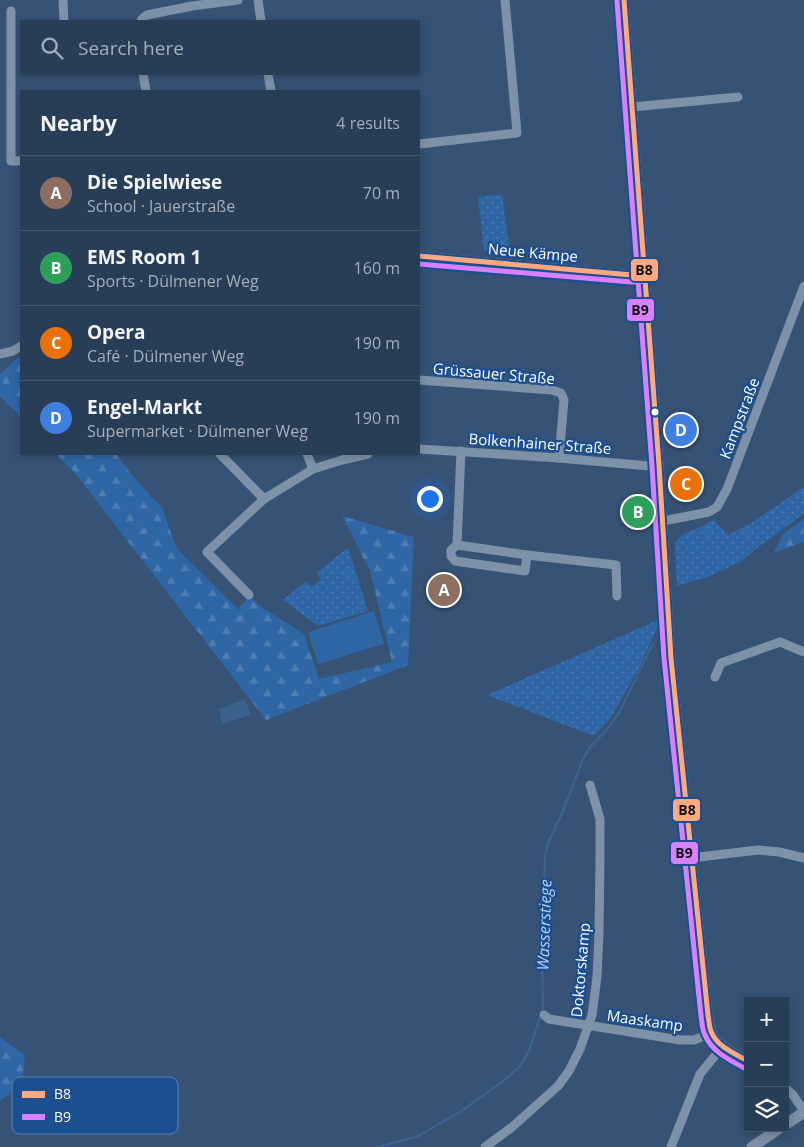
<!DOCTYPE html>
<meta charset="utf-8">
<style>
:root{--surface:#283e57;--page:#344961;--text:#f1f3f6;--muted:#a5aeba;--line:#44576d;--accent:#d6ab8b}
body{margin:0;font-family:"Open Sans",sans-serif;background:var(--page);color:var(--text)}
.controls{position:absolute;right:15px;bottom:15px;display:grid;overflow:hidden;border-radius:0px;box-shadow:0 2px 8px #0003}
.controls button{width:45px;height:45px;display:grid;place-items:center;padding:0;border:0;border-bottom:1px solid var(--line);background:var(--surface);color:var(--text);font:25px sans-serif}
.you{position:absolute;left:429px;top:498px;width:18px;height:18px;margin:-12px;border:4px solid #fff;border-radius:50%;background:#1a73e8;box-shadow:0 0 0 8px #1a73e833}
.badge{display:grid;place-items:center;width:32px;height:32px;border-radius:50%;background:var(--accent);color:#fff;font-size:16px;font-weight:700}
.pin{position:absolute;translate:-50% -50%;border:2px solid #fff;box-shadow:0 1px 5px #0006}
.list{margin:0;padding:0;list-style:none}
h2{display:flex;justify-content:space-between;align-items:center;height:65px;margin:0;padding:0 20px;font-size:21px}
h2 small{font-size:16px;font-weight:400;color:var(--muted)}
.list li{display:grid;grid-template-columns:32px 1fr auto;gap:15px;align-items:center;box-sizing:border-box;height:75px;padding:0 20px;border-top:1px solid var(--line)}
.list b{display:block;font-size:19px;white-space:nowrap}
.list p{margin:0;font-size:16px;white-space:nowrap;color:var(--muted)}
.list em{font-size:16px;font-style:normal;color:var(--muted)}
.icon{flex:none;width:28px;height:28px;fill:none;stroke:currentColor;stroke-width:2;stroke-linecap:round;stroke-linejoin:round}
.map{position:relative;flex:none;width:804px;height:1147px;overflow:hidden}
.search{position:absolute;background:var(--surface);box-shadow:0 2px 8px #0003;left:20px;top:20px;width:400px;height:55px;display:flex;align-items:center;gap:12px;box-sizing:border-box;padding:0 18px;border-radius:0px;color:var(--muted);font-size:19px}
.panel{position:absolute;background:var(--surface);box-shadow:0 2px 8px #0003;left:20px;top:90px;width:400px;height:365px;border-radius:0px}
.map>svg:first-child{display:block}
.green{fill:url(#green-dots)}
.forest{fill:url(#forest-firs)}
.pitch{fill:#2f66a5}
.water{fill:#3b618d}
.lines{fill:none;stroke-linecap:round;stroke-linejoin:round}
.stream{stroke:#3b618d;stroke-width:2.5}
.minor{stroke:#7d92a8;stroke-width:9}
.major{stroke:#7d8ea7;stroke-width:11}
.bus-1-casing{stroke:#1b4f8f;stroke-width:9}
.bus-2-casing{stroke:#1b4f8f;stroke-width:9}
.bus-1{stroke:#ffa980;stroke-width:5}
.bus-2{stroke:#d880ff;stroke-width:5}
.bus-dot{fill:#fff;stroke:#1b4f8f;stroke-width:2}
.labels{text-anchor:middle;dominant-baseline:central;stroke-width:4.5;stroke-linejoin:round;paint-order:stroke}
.street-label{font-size:15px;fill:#fff;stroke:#1b4f8f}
.water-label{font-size:16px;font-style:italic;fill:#b5d3f5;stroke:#1b4f8f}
.key{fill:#1b4f8f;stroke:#5f84b1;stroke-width:1}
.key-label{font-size:14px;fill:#fff}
.line-badge{stroke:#1b4f8f;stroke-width:2}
.pale-badge-label{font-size:14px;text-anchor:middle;font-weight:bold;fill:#111}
</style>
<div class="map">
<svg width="804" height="1147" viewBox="0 0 804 1147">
<defs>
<pattern id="green-dots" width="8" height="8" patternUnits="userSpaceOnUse" patternTransform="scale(1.25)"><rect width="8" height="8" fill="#2f66a5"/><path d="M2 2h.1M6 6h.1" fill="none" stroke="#4e7db2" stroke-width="1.8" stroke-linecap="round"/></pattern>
<pattern id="forest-firs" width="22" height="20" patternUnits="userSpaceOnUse" patternTransform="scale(1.25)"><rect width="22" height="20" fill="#2f66a5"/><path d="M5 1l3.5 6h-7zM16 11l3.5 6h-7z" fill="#4e7db2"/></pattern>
</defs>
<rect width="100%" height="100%" fill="#365274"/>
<g class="green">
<path d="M502 194 510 253 484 251 478 197Z"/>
<path d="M804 487V513L802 515 760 546 740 562 708 577 677 586 675 544C679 533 689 532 698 528 704 526 709 522 714 520L728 535 751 523Z"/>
<path d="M348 548 368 611 318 626 283 600 305 582 311 586 316 584 320 579 317 572Z"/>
<path d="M658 620 657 628 639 668 611 717 594 736 487 695Z"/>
</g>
<g class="forest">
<path d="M21 355V417L0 396V374Z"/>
<path d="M56 454H116L132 475 162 508 177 549 238 609 249 597 266 610 304 634 319 679 392 662 370 571 342 516 414 537 408 665 266 720 74 472Z"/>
<path d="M804 519V542L774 553 782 535Z"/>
<path d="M0 1037 25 1055 23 1075 9 1094 0 1101Z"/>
</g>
<path class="pitch" d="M374 611 384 644 318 664 308 632Z"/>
<path class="water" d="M245 699 251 715 222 724 219 709Z"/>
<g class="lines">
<path class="stream" d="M379 1147 418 1136 460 1112 507 1078 520 1066 528 1053 538 1024 543 1007 542 952 545 855 548 843 563 811 583 759 590 747 605 732 619 713 653 643"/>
<g class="minor">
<path d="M63 0 64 21"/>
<path d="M258 0 261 21"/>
<path d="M624 0 659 465 671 658 708 1015C709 1020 710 1026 711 1031 717 1046 735 1054 748 1061"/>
<path d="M11 11V161H21"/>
<path d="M141 21 142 19 147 15 192 6 238 0"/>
<path d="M143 74 146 91"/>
<path d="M268 74 271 91"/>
<path d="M632 107 738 97"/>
<path d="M419 144 517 133 505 0"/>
<path d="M419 256 632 275 644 274"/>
<path d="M0 354 13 351 21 346"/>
<path d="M419 380 552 390 561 393 564 400 559 458"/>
<path d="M419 449 559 458 649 466 659 465"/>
<path d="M220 454 264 499 313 469 342 460 368 454"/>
<path d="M307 454 313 469"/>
<path d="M663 521 709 512 717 507 727 489 804 286"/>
<path d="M457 545 527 555 525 571 455 561 451 556V550L457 545 461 451"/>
<path d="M527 555 616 565 617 596"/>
<path d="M249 595 207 552 264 499"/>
<path d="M715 677 721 663 780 642 804 652"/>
<path d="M691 858 758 850 779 852 804 858"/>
<path d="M544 1015 549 1019 680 1040H694L712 1033"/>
<path d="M785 1088 793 1095 804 1111"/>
<path d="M485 1147 511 1128 558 1086 569 1071 580 1049 592 1015 597 977 599 933 600 858V819L590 785"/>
<path d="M671 1147 700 1074 723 1046"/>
</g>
<g class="major">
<path d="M785 1125 804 1112"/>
<path d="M752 1147 780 1128"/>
</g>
<g class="bus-1-casing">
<g id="bus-1">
<path d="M624 0 659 465 671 658 708 1015C709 1020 709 1026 711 1031 716 1046 735 1054 748 1061"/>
<path d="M419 256 632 275 644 274"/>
</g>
</g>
<g class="bus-2-casing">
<g id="bus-2">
<path d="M617 1 652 466 664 658 701 1016C702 1022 702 1029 705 1035 712 1052 730 1060 744 1068"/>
<path d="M419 264 631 282 645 281"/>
</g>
</g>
<use href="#bus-1" class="bus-1"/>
<use href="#bus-2" class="bus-2"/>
</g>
<circle class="bus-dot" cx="655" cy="412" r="4.5"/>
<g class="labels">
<g class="street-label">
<text transform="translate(533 252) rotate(5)">Neue Kämpe</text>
<text transform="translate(494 373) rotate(5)">Grüssauer Straße</text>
<text transform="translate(739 418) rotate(-69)">Kampstraße</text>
<text transform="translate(540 443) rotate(4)">Bolkenhainer Straße</text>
<text transform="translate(580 970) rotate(-85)">Doktorskamp</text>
<text transform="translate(645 1020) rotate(8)">Maaskamp</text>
</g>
<g class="water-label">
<text transform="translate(544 925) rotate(-88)">Wasserstiege</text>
</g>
</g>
<rect x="12" y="1077" width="166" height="57" rx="8" class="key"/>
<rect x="22" y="1091" width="23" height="7" fill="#ffa980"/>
<rect x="22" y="1114" width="23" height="6" fill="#d880ff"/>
<g class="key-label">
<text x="54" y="1099">B8</text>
<text x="54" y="1122">B9</text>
</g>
<g class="line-badge">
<rect x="630" y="258" width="29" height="24" rx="5" fill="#ffa980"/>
<rect x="626" y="298" width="29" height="24" rx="5" fill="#d880ff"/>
<rect x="672" y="798" width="29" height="24" rx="5" fill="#ffa980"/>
<rect x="670" y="841" width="29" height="24" rx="5" fill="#d880ff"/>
</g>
<g class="pale-badge-label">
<text x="644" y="275">B8</text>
<text x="640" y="315">B9</text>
<text x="687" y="815">B8</text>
<text x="684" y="858">B9</text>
</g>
</svg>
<div class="controls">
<button>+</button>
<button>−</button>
<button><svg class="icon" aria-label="layers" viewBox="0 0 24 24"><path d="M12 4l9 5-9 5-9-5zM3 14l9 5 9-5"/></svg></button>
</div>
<div class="you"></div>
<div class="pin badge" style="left:444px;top:590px;background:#8d6e63">A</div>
<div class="pin badge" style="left:638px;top:512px;background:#2e9e5b">B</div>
<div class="pin badge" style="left:686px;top:484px;background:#e8710a">C</div>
<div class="pin badge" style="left:681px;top:430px;background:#3f7fe0">D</div>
<div class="search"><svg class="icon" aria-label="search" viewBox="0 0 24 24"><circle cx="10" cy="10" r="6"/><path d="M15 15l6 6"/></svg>Search here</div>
<section class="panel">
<h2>Nearby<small>4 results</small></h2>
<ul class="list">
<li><span class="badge" style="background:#8d6e63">A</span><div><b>Die Spielwiese</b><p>School · Jauerstraße</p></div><em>70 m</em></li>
<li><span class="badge" style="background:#2e9e5b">B</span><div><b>EMS Room 1</b><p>Sports · Dülmener Weg</p></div><em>160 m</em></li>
<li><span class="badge" style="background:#e8710a">C</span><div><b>Opera</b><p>Café · Dülmener Weg</p></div><em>190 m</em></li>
<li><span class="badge" style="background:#3f7fe0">D</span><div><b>Engel-Markt</b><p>Supermarket · Dülmener Weg</p></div><em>190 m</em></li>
</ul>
</section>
</div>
